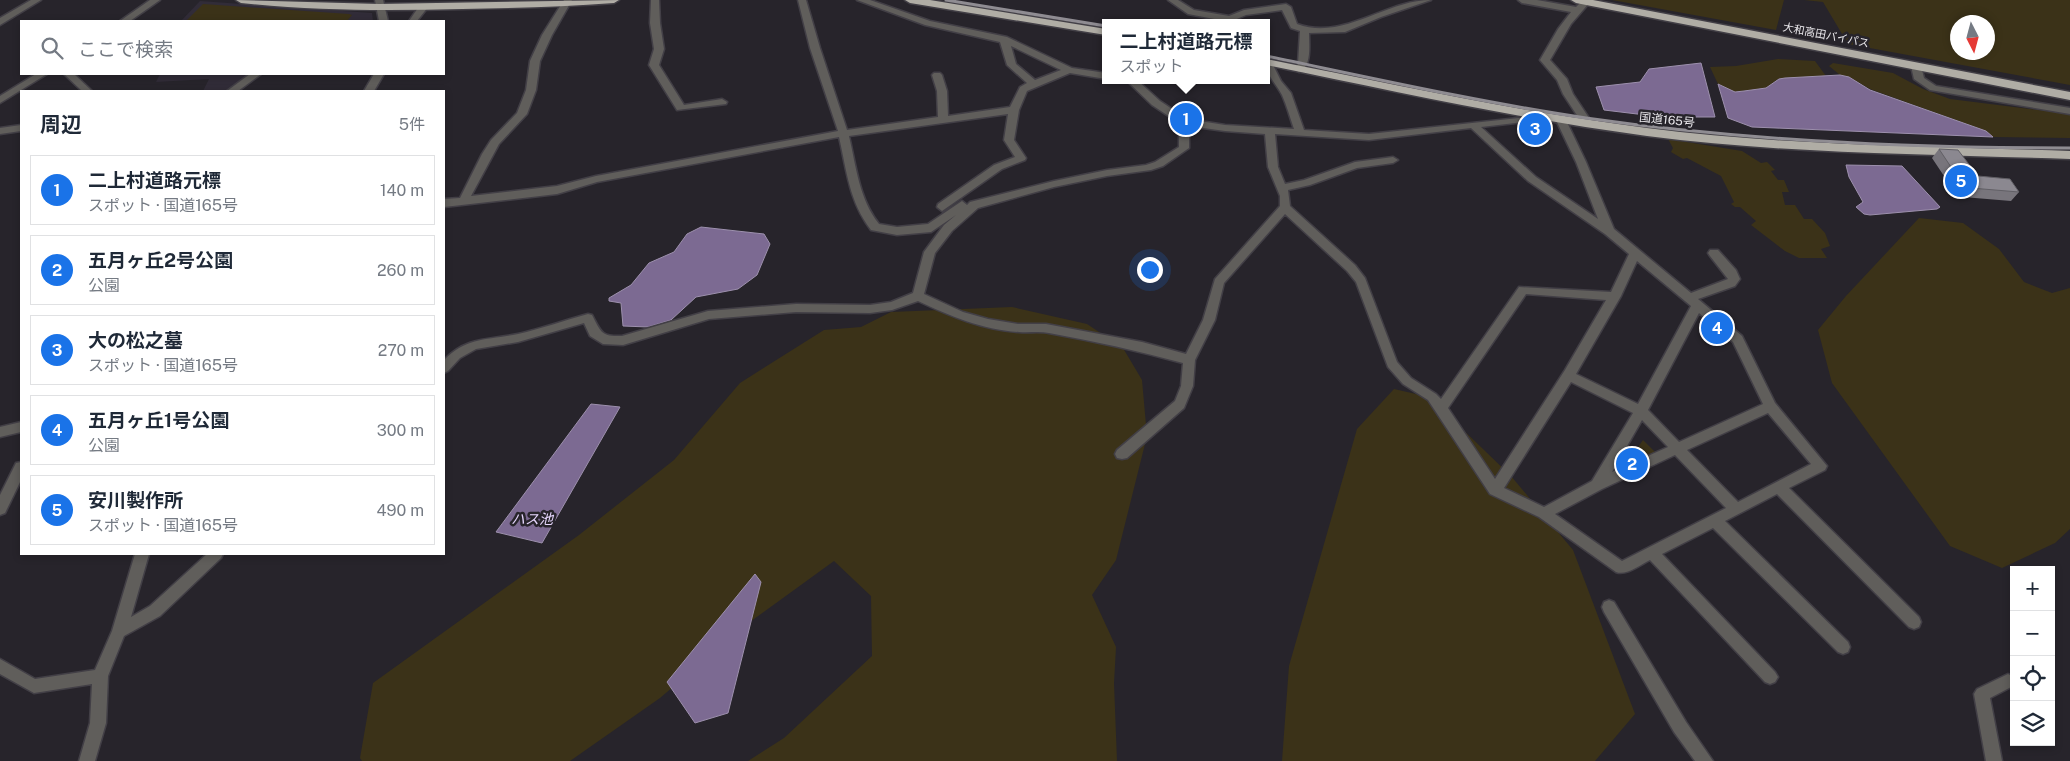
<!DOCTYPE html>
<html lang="ja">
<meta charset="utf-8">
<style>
:root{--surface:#fff;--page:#f2f2f3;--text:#1f2937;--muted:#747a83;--line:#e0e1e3;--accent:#1a73e8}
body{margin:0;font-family:"Public Sans","Noto Sans JP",sans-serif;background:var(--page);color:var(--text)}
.controls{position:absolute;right:15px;bottom:15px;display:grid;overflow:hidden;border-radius:0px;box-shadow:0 2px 8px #0003}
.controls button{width:45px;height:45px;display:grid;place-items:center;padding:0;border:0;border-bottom:1px solid var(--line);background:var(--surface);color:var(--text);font:25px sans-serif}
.compass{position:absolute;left:1950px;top:15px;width:45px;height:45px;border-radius:50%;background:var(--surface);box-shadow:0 2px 8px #0003;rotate:174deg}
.you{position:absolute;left:1149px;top:269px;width:18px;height:18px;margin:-12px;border:4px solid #fff;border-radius:50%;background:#1a73e8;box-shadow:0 0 0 8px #1a73e833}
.badge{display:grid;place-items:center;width:32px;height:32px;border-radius:50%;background:var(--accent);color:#fff;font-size:16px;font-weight:700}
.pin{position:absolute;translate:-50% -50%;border:2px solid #fff;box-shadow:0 1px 5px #0006}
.popup{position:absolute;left:1102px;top:19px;width:168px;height:65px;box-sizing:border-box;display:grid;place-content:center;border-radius:0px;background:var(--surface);filter:drop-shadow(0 1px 4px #0005);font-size:16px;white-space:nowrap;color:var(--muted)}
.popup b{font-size:19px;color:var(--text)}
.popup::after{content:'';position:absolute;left:50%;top:100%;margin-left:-10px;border:10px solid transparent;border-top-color:var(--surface)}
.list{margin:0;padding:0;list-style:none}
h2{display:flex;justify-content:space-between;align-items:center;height:65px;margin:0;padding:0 20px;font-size:21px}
h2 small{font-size:16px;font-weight:400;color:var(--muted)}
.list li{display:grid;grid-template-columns:32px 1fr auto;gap:15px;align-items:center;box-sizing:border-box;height:70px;margin:0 10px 10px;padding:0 10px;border:1px solid var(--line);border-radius:0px}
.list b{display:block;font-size:19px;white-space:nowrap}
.list p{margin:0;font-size:16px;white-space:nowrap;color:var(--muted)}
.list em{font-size:16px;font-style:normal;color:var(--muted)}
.icon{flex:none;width:28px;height:28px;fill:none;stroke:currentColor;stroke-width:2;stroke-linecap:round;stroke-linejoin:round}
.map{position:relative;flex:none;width:2070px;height:761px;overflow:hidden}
.search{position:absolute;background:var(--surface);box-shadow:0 2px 8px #0003;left:20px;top:20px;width:425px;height:55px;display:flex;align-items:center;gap:12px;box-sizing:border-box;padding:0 18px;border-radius:0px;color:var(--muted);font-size:19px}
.panel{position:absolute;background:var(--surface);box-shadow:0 2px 8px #0003;left:20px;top:90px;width:425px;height:465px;border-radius:0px}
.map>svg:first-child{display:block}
.built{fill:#312c38}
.green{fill:#3b3218;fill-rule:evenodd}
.water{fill:#7c6a92;stroke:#9d90ad}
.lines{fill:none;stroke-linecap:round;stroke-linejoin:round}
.minor-casing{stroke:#423f46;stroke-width:3}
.highway-casing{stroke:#423f46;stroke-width:3}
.minor{fill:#605e5b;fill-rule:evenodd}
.highway{fill:#b0ada5;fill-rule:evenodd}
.rail{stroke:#8f8c92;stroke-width:3}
.wall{fill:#78757c}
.building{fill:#8b8890;stroke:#615f65}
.labels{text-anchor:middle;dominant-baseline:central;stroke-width:5;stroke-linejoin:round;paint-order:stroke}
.far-street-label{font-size:11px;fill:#e9e7eb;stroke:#27242b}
.street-label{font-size:12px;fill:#e9e7eb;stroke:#27242b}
.water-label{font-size:14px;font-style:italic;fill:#e6d6fd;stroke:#27242b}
</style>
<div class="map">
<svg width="2070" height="761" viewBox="0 0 2070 761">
<rect width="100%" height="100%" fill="#27242b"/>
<g class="built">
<path d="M200 1 372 13 373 21H181Z"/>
<path d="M160 74H252L228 91H203L209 79 156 82Z"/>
</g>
<g class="green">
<path d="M1612 0H1784L1776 30Z"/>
<path d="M1804 0H2070V85L1848 44 1823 2ZM1958 22H1988V52H1958Z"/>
<path d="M203 4 349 14 352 15 347 21H186Z"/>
<path d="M1778 59 1815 61 1826 76 1785 78 1778 79 1766 88 1735 92 1718 84 1710 67 1736 66Z"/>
<path d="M1833 63 1893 73 1923 89 1950 99 2070 114V138L1993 137 1986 131 1870 89 1849 77 1840 75 1829 66Z"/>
<path d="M1668 139 1742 151 1761 163 1767 162 1775 170 1771 171 1778 180H1784L1789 192H1782L1785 205H1795L1804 219H1812L1825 233 1830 246 1821 249 1827 258H1799L1785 251 1751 225 1756 221 1740 207H1735L1731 204 1734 202 1721 176 1687 158 1683 159 1671 152 1673 148Z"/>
<path d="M1919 218 1963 223 1999 249 2024 282 2052 293 2070 288V529L2055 543 2002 568 1950 546 1832 383 1818 330 1846 296Z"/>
<path d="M1012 307 1087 324 1123 348 1142 380 1147 436 1116 560 1092 595 1116 647 1114 683 1117 761H748L784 738 872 656 871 596 834 561 743 627 660 698 570 761H362L360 758 373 683 579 535 674 460 740 383 824 330 861 327 891 312Z"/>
<path d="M1394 389 1429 397 1511 476 1573 550 1635 714 1595 761H1282L1289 666 1357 429Z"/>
<path d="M1643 440 1657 454 1620 473Z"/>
</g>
<g class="water">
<path d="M1701 63 1715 117H1662L1604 110 1596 87 1640 82 1649 69Z"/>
<path d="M1840 75 1849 77 1870 90 1986 131 1993 137 1752 127 1728 118 1718 84 1735 92 1744 91 1766 88 1779 79 1785 78Z"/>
<path d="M1846 165 1902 166 1940 207 1937 209 1870 215 1864 214 1856 207 1863 202 1849 177Z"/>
<path d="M701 227 764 234 770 244 757 275 738 289 696 297 671 320 648 327 623 326 621 303 609 301V298L631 285 649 263 674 252 687 234Z"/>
<path d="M591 404 620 407 542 543 496 532Z"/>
<path d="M755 574 761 582 728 713 695 723 667 682Z"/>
</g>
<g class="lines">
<g class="minor-casing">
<g id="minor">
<path d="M31 0H41L0 25V18Z"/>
<path d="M150 0H160L130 21H120Z"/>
<path d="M375 0H383L388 21H379Z"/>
<path d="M564 0H572L552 35 540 61 536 90 527 114 499 144 471 196 557 186 596 176 838 131 810 48 798 0H806L820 48 847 130 938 117 937 91 932 75 934 73H940L942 75 947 91 948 116 1010 107 1020 87 1027 83 1007 65 1000 42 925 25 857 0H870L930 21 1007 37 1072 68 1106 73V79L1070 73 1027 91 1019 110 1014 140 1026 158 1025 160 1002 169 942 211 937 207 938 204 994 165 1015 157 1004 140 1008 114 849 136C856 166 859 199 879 224L897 227 928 224 962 201 967 205 970 202 1054 181 1107 170 1146 165 1155 162 1179 147V123L1152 105 1126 80H1137L1160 101 1187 119 1225 125 1294 129C1290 118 1287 106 1282 95 1276 83 1266 76 1266 61H1271L1281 81 1291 93 1304 130 1369 134 1546 115V119L1542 120 1481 127 1536 177 1598 219 1576 162 1556 120 1561 117 1565 118 1586 162 1614 229 1691 293 1728 279 1710 256 1708 253 1710 250H1718L1736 270 1740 279 1735 286 1698 299 1742 336 1775 403 1827 466 1825 470 1789 488 1919 617 1921 622 1919 627 1914 629 1909 627 1777 494 1725 521 1848 642 1850 647 1848 652 1843 654 1838 652 1713 528 1662 554 1775 672 1778 677 1775 682 1770 684 1765 682 1650 560C1640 565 1626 576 1616 572L1539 517 1490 494 1436 412 1428 400 1403 384 1388 367 1356 282 1347 271 1285 214 1224 283 1215 320 1195 360 1193 386 1184 408 1127 458 1122 459 1117 458 1115 454 1117 450 1175 401 1181 386 1183 363C1139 351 1094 341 1049 333 1039 331 1029 333 1019 332 983 330 950 316 918 301L892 310 870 313 796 312 709 319 623 345 603 344 590 336 584 323 518 342 476 349 460 358 448 371 444 373V360C466 337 488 340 518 334 541 329 565 320 588 314L592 315C601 332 601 337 622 336L708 311 796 304 870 305 891 302 913 293 924 252 944 225 956 215 931 232 897 235 871 230C849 201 847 172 839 137L597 182 557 194 444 207V199L460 198 482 154 491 140 517 113 526 90 530 61 542 35ZM1011 46 1061 70 1035 80 1016 64ZM1189 126 1225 131 1265 134 1268 167 1280 196V206L1215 279 1203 320 1186 354 1142 342 1046 324H1018L988 319 963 312 924 294 935 253 952 231 978 208 1054 187 1107 176 1151 170 1163 166 1189 148ZM1471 128 1528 181 1605 234 1629 254 1611 292 1519 287 1441 399 1436 394 1411 378 1397 362 1365 278 1355 265 1290 206 1288 190 1310 185 1357 168 1393 163 1398 160 1393 157 1355 162 1304 180 1285 184 1278 167 1275 134 1369 140ZM1637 261 1691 306 1638 404 1576 374 1621 296ZM1526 294 1606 300 1565 370 1495 479 1448 408ZM1699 313 1733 342 1763 404 1679 442 1648 410ZM1571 382 1633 413 1592 481 1544 507 1504 488ZM1768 413 1811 464 1738 502 1687 450ZM1642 420 1668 447 1612 472ZM1675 455 1726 508 1622 561 1555 514 1602 489Z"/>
<path d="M651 0H659L660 23 664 49 659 65 684 105 722 99 727 102 726 104 677 110 649 65 654 49 650 23Z"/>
<path d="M1168 0H1178L1194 10 1229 16 1244 10 1286 4 1291 7 1297 24C1344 41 1385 0 1431 0L1381 17 1345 32 1309 33C1309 45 1312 67 1299 72L1294 69 1298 64 1300 31 1291 28 1282 10 1246 15 1230 22 1188 14Z"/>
<path d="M1518 0H1537L1576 7 1583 0H1589L1590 2 1571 24 1550 60 1567 79 1573 94 1593 124 1592 126H1584L1563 94 1557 80 1540 60 1558 29 1571 12 1522 3Z"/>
<path d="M423 4 428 7 417 21H409L420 5Z"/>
<path d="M1916 63 1921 66 1924 78 1936 86 2070 108V114L1930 90 1914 79 1911 66Z"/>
<path d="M36 74H47L0 103V96Z"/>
<path d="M64 74H74L92 91H82Z"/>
<path d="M250 74H261L238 91H227Z"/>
<path d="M374 74H384L374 91H364Z"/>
<path d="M21 125V131L0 134V128Z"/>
<path d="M21 422V432L0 437V427Z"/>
<path d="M21 462V480L5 513 0 515V495L16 463Z"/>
<path d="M135 554H149L131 617 150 606 207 554H223L221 558 160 616 124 636 108 676 106 723 95 761H79L90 723 92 684 34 693 0 674V659L35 679 95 670 112 631Z"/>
<path d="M1609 600 1614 602 1686 722 1713 761H1695L1674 732 1604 612 1602 607 1604 602Z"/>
<path d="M2008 674 2014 677 2013 686 1990 698 2002 761H1986L1974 694 1977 689Z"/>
</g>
</g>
<g class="highway-casing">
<g id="highway">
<path d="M236 0 379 4 619 0 614 3C563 7 513 8 462 9 388 11 315 11 241 3Z"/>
<path d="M905 0H930L1106 29V35L910 3Z"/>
<path d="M1571 0H1593L2070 92V100L1576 3Z"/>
<path d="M1266 59C1393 84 1519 112 1647 128 1787 146 1929 146 2070 151V159C1929 154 1787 154 1647 136 1519 119 1393 91 1266 65Z"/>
</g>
</g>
<use href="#minor" class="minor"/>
<use href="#highway" class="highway"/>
<g class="rail">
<path d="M946 0 1106 26"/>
<path d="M1266 56C1372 78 1479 102 1586 118 1746 141 1908 148 2070 148"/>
</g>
</g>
<path class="wall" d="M1939 149 1978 176 2019 192 2011 201 1963 197 1950 177 1944 176 1932 158Z"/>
<path class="building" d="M1939 149 1958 150 1978 176 2010 179 2019 192 1971 188 1957 168 1951 167Z"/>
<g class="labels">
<g class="far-street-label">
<text transform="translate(1826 35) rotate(11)">大和高田バイパス</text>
</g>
<g class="street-label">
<text transform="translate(1667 120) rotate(6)">国道165号</text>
</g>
<g class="water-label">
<text x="532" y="519">ハス池</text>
</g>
</g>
</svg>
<div class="controls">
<button>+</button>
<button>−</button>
<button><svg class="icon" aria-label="locate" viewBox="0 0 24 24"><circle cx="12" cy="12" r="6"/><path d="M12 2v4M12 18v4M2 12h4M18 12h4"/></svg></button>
<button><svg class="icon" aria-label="layers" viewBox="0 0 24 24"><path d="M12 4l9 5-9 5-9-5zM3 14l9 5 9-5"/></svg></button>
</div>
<svg class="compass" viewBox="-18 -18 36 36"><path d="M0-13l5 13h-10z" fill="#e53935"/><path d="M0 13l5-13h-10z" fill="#747a83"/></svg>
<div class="you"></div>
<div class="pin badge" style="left:1186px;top:119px">1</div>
<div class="popup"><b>二上村道路元標</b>スポット</div>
<div class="pin badge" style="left:1632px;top:464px">2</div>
<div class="pin badge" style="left:1535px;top:129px">3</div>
<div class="pin badge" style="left:1717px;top:328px">4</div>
<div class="pin badge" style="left:1961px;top:181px">5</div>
<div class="search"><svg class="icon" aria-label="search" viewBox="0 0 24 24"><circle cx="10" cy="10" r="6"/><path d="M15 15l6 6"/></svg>ここで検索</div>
<section class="panel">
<h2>周辺<small>5件</small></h2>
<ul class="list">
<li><span class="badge">1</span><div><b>二上村道路元標</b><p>スポット · 国道165号</p></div><em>140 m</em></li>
<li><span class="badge">2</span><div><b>五月ヶ丘2号公園</b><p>公園</p></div><em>260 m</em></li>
<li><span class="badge">3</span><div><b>大の松之墓</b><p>スポット · 国道165号</p></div><em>270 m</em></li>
<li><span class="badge">4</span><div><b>五月ヶ丘1号公園</b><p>公園</p></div><em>300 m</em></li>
<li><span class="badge">5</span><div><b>安川製作所</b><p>スポット · 国道165号</p></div><em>490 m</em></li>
</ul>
</section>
</div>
